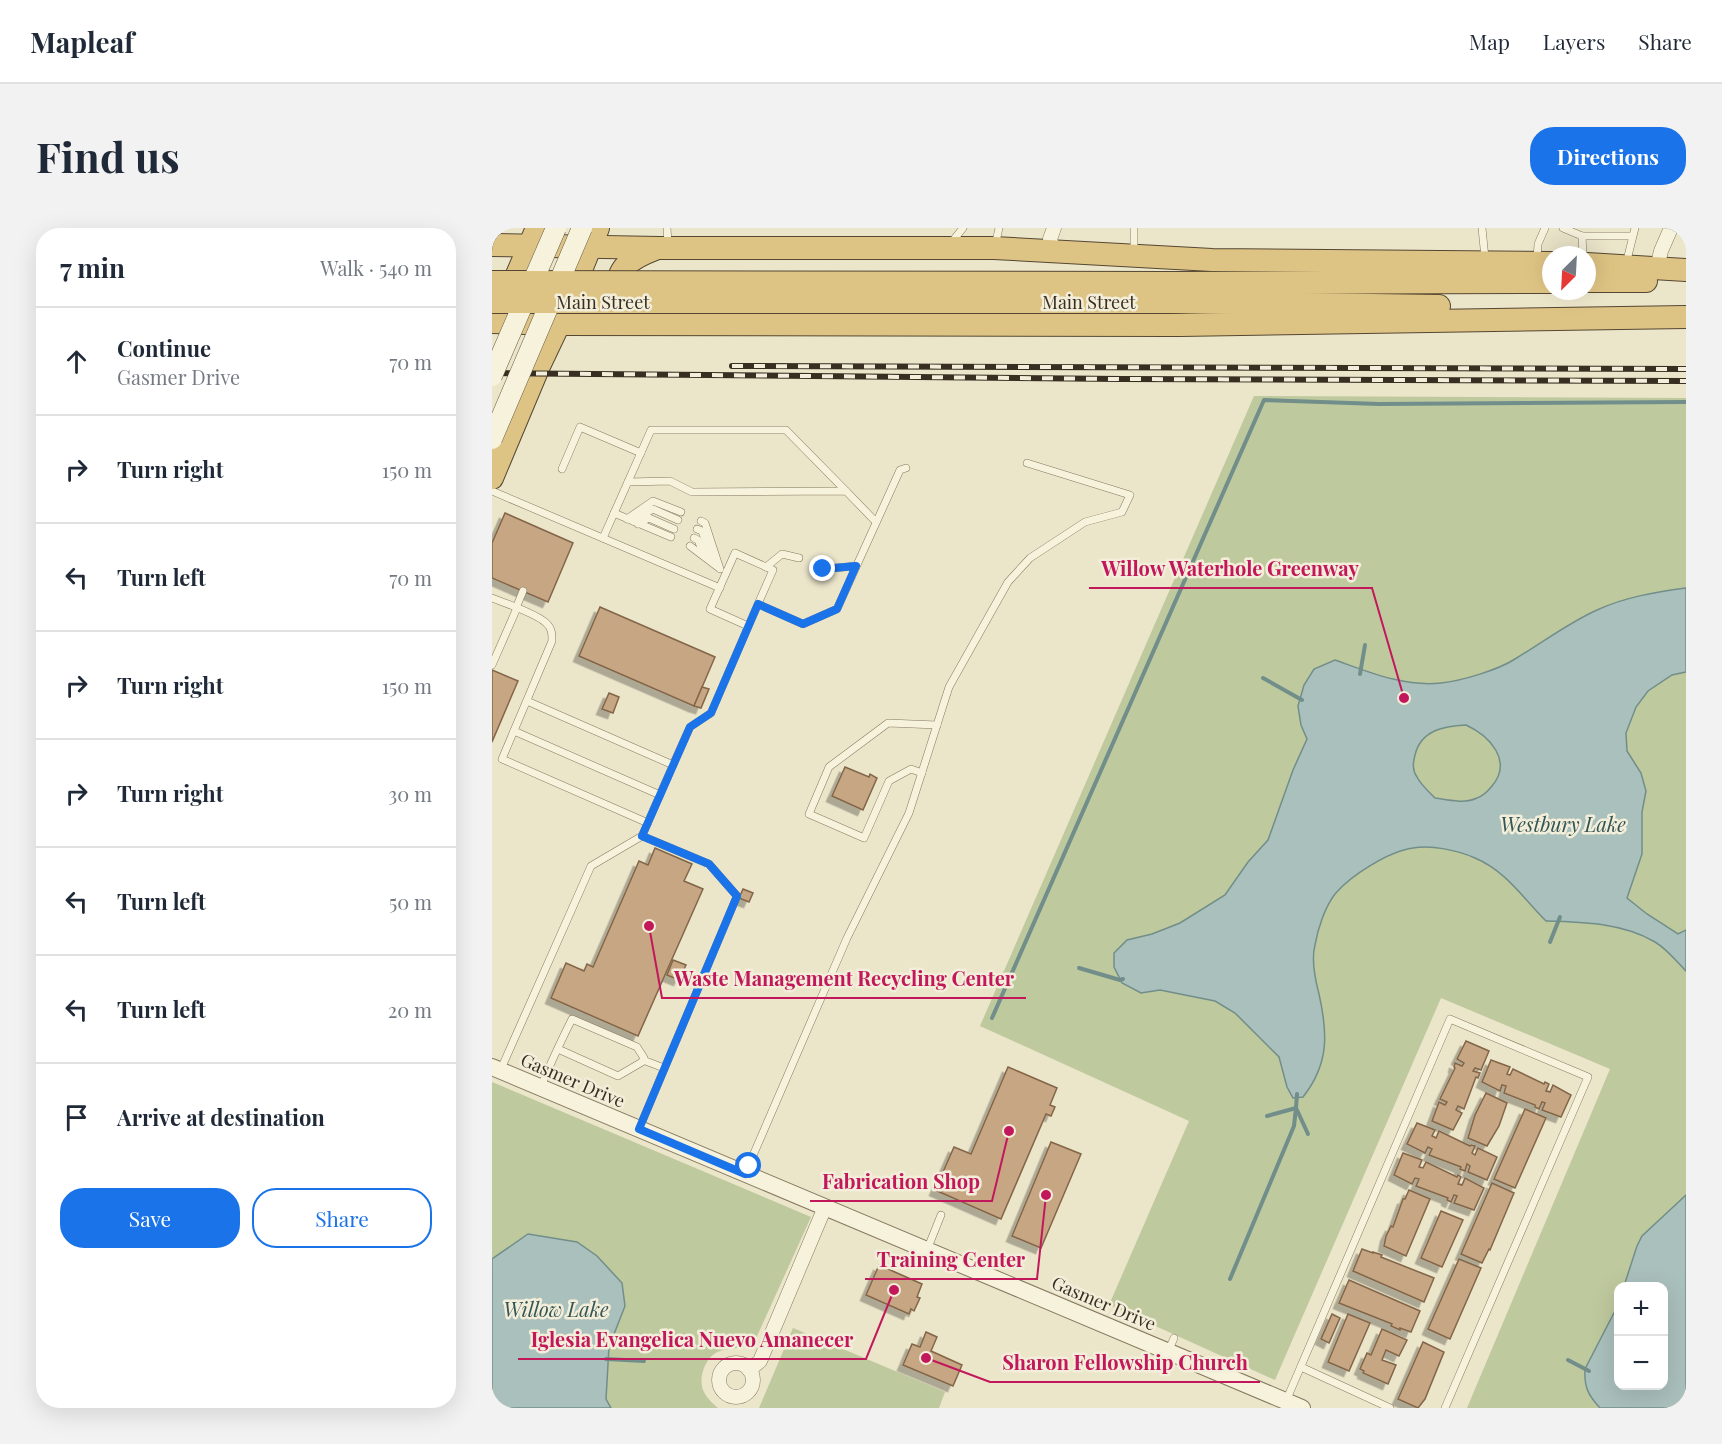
<!DOCTYPE html>
<meta charset="utf-8">
<style>
:root{--surface:#fff;--page:#f2f2f3;--text:#1f2937;--muted:#747a83;--line:#e0e1e3;--accent:#1a73e8}
body{margin:0;font-family:"Playfair Display",serif;background:var(--page);color:var(--text)}
.controls{position:absolute;right:18px;bottom:18px;display:grid;overflow:hidden;border-radius:12px;box-shadow:0 6px 24px #0002}
.controls button{width:54px;height:54px;display:grid;place-items:center;padding:0;border:0;border-bottom:2px solid var(--line);background:var(--surface);color:var(--text);font:30px sans-serif}
.compass{position:absolute;left:1050px;top:18px;width:54px;height:54px;border-radius:50%;background:var(--surface);box-shadow:0 6px 24px #0002;rotate:204deg}
.stop{position:absolute;width:18px;height:18px;margin:-14px;border:4px solid #1a73e8;border-radius:50%;background:#fff}
.stop.end{background:#1a73e8;border-color:#fff;box-shadow:0 2px 6px #0008}
.list{margin:0;padding:0;list-style:none}
h2{display:flex;justify-content:space-between;align-items:center;height:78px;margin:0;padding:0 24px;font-size:26px}
h2 small{font-size:20px;font-weight:400;color:var(--muted)}
.list li{display:grid;grid-template-columns:39px 1fr auto;gap:18px;align-items:center;box-sizing:border-box;height:108px;padding:0 24px;border-top:2px solid var(--line)}
.list b{display:block;font-size:22px;white-space:nowrap}
.list p{margin:0;font-size:20px;white-space:nowrap;color:var(--muted)}
.list em{font-size:20px;font-style:normal;color:var(--muted)}
.actions{display:flex;gap:12px;padding:18px 24px}
.actions a{flex:1;padding:14px 0;border:2px solid var(--accent);border-radius:24px;text-align:center;font-size:21px;color:var(--accent)}
.actions .main{background:var(--accent);color:#fff}
.icon{flex:none;width:33px;height:33px;fill:none;stroke:currentColor;stroke-width:2;stroke-linecap:round;stroke-linejoin:round}
.map{position:relative;flex:none;width:1194px;height:1180px;overflow:hidden;border-radius:24px}
header{display:flex;align-items:center;gap:36px;box-sizing:border-box;height:84px;padding:0 30px;background:var(--surface);border-bottom:2px solid var(--line)}
header strong{font-size:28px}
nav{display:flex;gap:33px;margin-inline-start:auto;font-size:21px}
.intro{display:flex;align-items:center;justify-content:space-between;box-sizing:border-box;height:144px;padding:0 36px}
h1{margin:0;font-size:42px}
.button{padding:15px 27px;border-radius:24px;background:var(--accent);color:#fff;font-size:21px;font-weight:700}
main{display:flex;gap:36px;padding:0 36px}
aside{flex:1;background:var(--surface);border-radius:24px;box-shadow:0 6px 24px #0002}
.map>svg:first-child{display:block}
.green{fill:#bfc99e;fill-rule:evenodd}
.water{fill:#aac0bc;stroke:#718e8a;stroke-width:1.5;fill-rule:evenodd}
.lines{fill:none;stroke-linecap:round;stroke-linejoin:round}
.stream{stroke:#718e8a;stroke-width:4}
.building{fill:#c6a683;stroke:#836648;stroke-width:1.5;filter:url(#shadow)}
.service-casing{stroke:#867960;stroke-width:8}
.minor-casing{stroke:#867960;stroke-width:15}
.tertiary-casing{stroke:#867960;stroke-width:18}
.trunk-casing{stroke:#554733;stroke-width:24}
.service{stroke:#f6f2dc;stroke-width:7}
.minor{stroke:#f6f2dc;stroke-width:14}
.tertiary{stroke:#f6f2dc;stroke-width:16}
.trunk{stroke:#dec484;stroke-width:22}
.rail-casing{stroke:#382f22;stroke-width:6}
.rail{stroke:#f3eed9;stroke-width:4;stroke-dasharray:11;stroke-linecap:butt}
.secondary-bridge-casing{stroke:#685a43;stroke-width:21;stroke-linecap:butt}
.trunk-bridge-casing{stroke:#554733;stroke-width:24;stroke-linecap:butt}
.secondary-bridge{stroke:#f6f2dc;stroke-width:20}
.trunk-bridge{stroke:#dec484;stroke-width:22}
.route{stroke:#1a73e8;stroke-width:8}
.labels{text-anchor:middle;dominant-baseline:central;stroke-width:5;stroke-linejoin:round;paint-order:stroke}
.street-label{font-size:18px;fill:#382f22;stroke:#f3eed9}
.water-label{font-size:20px;font-style:italic;fill:#325556;stroke:#f3eed9}
.leader{fill:none;stroke:#c2185b;stroke-width:2}
.callout-dot{fill:#c2185b;stroke:#f3eed9;stroke-width:2}
.callout-label{font-size:20px;text-anchor:middle;font-weight:bold;fill:#c2185b;stroke:#f3eed9;stroke-width:5;stroke-linejoin:round;paint-order:stroke}
</style>
<header>
<strong>Mapleaf</strong>
<nav><a>Map</a><a>Layers</a><a>Share</a></nav>
</header>
<div class="intro"><h1>Find us</h1><a class="button">Directions</a></div>
<main>
<aside>
<h2>7 min<small>Walk · 540 m</small></h2>
<ul class="list">
<li><svg class="icon" aria-label="ahead" viewBox="0 0 24 24"><path d="M12 20V5M6 11l6-6 6 6"/></svg><div><b>Continue</b><p>Gasmer Drive</p></div><em>70 m</em></li>
<li><svg class="icon" aria-label="right" viewBox="0 0 24 24"><path d="M7 20v-9h11M14 6l5 5-5 5"/></svg><div><b>Turn right</b></div><em>150 m</em></li>
<li><svg class="icon" aria-label="left" viewBox="0 0 24 24"><path d="M17 20v-9H6M10 6l-5 5 5 5"/></svg><div><b>Turn left</b></div><em>70 m</em></li>
<li><svg class="icon" aria-label="right" viewBox="0 0 24 24"><path d="M7 20v-9h11M14 6l5 5-5 5"/></svg><div><b>Turn right</b></div><em>150 m</em></li>
<li><svg class="icon" aria-label="right" viewBox="0 0 24 24"><path d="M7 20v-9h11M14 6l5 5-5 5"/></svg><div><b>Turn right</b></div><em>30 m</em></li>
<li><svg class="icon" aria-label="left" viewBox="0 0 24 24"><path d="M17 20v-9H6M10 6l-5 5 5 5"/></svg><div><b>Turn left</b></div><em>50 m</em></li>
<li><svg class="icon" aria-label="left" viewBox="0 0 24 24"><path d="M17 20v-9H6M10 6l-5 5 5 5"/></svg><div><b>Turn left</b></div><em>20 m</em></li>
<li><svg class="icon" aria-label="arrive" viewBox="0 0 24 24"><path d="M6 21V4h12l-3 4 3 4H6"/></svg><div><b>Arrive at destination</b></div></li>
</ul>
<div class="actions"><a class="main">Save</a><a>Share</a></div>
</aside>
<div class="map">
<svg width="1194" height="1180" viewBox="0 0 1194 1180">
<defs>
<filter id="shadow"><feDropShadow dx="-5.5" dy="5.5" stdDeviation="0" flood-color="#0004"/></filter>
</defs>
<rect width="100%" height="100%" fill="#ebe5ca"/>
<g class="green">
<path d="M762 168 1194 170V1180H975L1118 841 949 770 783 1152 617 1077 697 893 488 798ZM1126 1058H1172V1158H1126Z"/>
<path d="M0 854 319 989 261 1117C250 1120 238 1120 228 1123 214 1127 206 1149 211 1162 214 1169 220 1175 226 1180H0Z"/>
<path d="M301 1100 453 1164 447 1180H267Z"/>
</g>
<g class="water">
<path d="M1194 360V444L1180 447 1156 463 1144 479 1134 505 1135 523 1149 545 1154 563 1150 584V626L1135 670 1155 686 1186 706 1194 702V743C1185 734 1175 721 1163 714 1131 695 1091 694 1054 693 1031 670 1014 643 983 630 965 622 940 617 921 620 897 623 858 648 843 666 833 679 826 700 823 717 819 732 823 751 827 766 836 806 837 836 811 869L801 870 795 859 787 829 743 785 723 773 668 762 649 765 630 755 622 739V725L635 712 660 706 688 695 733 667 756 634 776 612 801 542 815 511 809 497 806 478 812 457 822 441 843 432C877 444 912 459 949 455 969 453 1006 442 1023 431 1050 415 1076 395 1105 382 1133 369 1164 364 1194 360ZM974 497C998 508 1021 533 1000 558 996 563 991 568 985 570 973 576 956 572 943 570 937 564 929 557 925 549 920 542 921 535 923 527 929 502 952 498 974 497Z"/>
<path d="M1194 967V1180H1108C1096 1167 1092 1159 1093 1141L1126 1077V1158H1172V1058H1132L1145 1018 1150 1008Z"/>
<path d="M36 1006 85 1014 105 1028 130 1055 133 1078 117 1119 114 1171 119 1180H0V1031Z"/>
</g>
<g class="lines">
<g class="stream">
<path d="M868 446 873 417"/>
<path d="M771 450 810 472"/>
<path d="M1058 714 1068 689"/>
<path d="M587 740 628 752 631 751"/>
<path d="M500 790 772 172 887 176 1194 174"/>
<path d="M805 882 816 906"/>
<path d="M775 888 804 880 805 866"/>
<path d="M738 1051 802 898 804 880"/>
<path d="M114 1131 152 1133"/>
<path d="M1076 1132 1097 1143"/>
</g>
</g>
<g class="building">
<path d="M13 285 81 315 56 374 0 350V315Z"/>
<path d="M108 379 223 429 202 478 87 428Z"/>
<path d="M0 442 26 453 0 514Z"/>
<path d="M210 459 217 461 209 480 202 478Z"/>
<path d="M117 465 127 469 121 485 110 481Z"/>
<path d="M353 539 377 549 378 546 385 550 371 582 340 568Z"/>
<path d="M163 620 200 636 192 653 211 661 146 808 59 770 74 735 92 743 95 736 101 739 147 633 156 637Z"/>
<path d="M251 661 261 665 257 674 247 670Z"/>
<path d="M181 732 194 737 187 752 175 747Z"/>
<path d="M974 813 997 823 989 842 983 840 981 843 988 845 986 850 984 849 972 881 966 878 964 882 970 885 961 902 940 893 947 874 953 877 955 874 948 871 963 840 962 839 963 835 970 838 972 835 965 831Z"/>
<path d="M999 832 1018 839 1015 846 1018 847 1021 841 1052 856 1053 854 1057 856 1054 863 1058 864 1061 857 1079 867 1069 889 1050 882 1053 875 1050 874 1047 881 1043 879V877L1012 865 1014 858 1010 857 1008 863 990 854Z"/>
<path d="M516 839 565 860 558 877 563 879 559 888 554 886 509 991 443 962 462 919 479 926Z"/>
<path d="M994 865 1015 875 1007 898 995 918 976 910 983 887Z"/>
<path d="M1033 881 1054 890 1023 960 1002 951Z"/>
<path d="M925 895 943 902 940 908 944 910 947 903 978 918 979 917 983 918 980 925 983 927 986 920 1005 929 995 952 976 944 978 938 975 936 973 943 968 941 969 939 937 927 940 921 936 919 933 925 915 916Z"/>
<path d="M559 914 589 926 549 1020 520 1008Z"/>
<path d="M911 925 930 932 927 939 931 940 934 934 965 949 966 947 969 949 966 956 970 957 973 950 992 960 982 982 962 975 965 968 962 967 959 974 955 972 956 970 924 958 927 951 923 950 920 956 902 947Z"/>
<path d="M1000 955 1022 965 998 1022 997 1021 990 1035 969 1026Z"/>
<path d="M917 962 938 971 914 1028 892 1018 894 1008 899 998 901 999 911 971H913Z"/>
<path d="M949 983 971 992 950 1039 929 1030Z"/>
<path d="M870 1021 881 1025V1024L890 1027 889 1029 942 1050 932 1074 861 1043Z"/>
<path d="M967 1031 989 1040 958 1111 936 1101Z"/>
<path d="M387 1037 430 1056 425 1069 428 1070 422 1083 419 1081 417 1086 374 1067Z"/>
<path d="M857 1052 928 1083 919 1104 908 1100V1102L899 1098 900 1096 847 1075Z"/>
<path d="M840 1086 848 1090 837 1115 829 1111Z"/>
<path d="M856 1086 878 1095 857 1143 836 1134Z"/>
<path d="M890 1101 915 1112 907 1128 894 1122 890 1132 904 1137 896 1156 871 1145 872 1143 868 1141 875 1125 879 1127Z"/>
<path d="M434 1104 445 1109 439 1123 470 1137 461 1158 411 1137 420 1116 428 1119Z"/>
<path d="M931 1114 952 1124 933 1171 926 1180 906 1171Z"/>
</g>
<g class="lines">
<g class="service-casing">
<g id="service">
<path d="M175 0 176 15"/>
<path d="M990 0 993 30"/>
<path d="M1071 0 1090 8H1140"/>
<path d="M1090 8 1091 27"/>
<path d="M459 15 471 0"/>
<path d="M503 18 507 0"/>
<path d="M642 25V0"/>
<path d="M1045 32 1046 16 1053 0"/>
<path d="M1134 36 1143 0"/>
<path d="M70 241 88 199 149 225"/>
<path d="M136 254 178 253 200 264 354 263 384 294"/>
<path d="M0 263 228 360"/>
<path d="M122 285 179 309"/>
<path d="M135 291 161 273 189 284"/>
<path d="M141 293 161 281 186 292"/>
<path d="M209 293 213 295 228 341"/>
<path d="M146 296 157 290 182 301"/>
<path d="M205 301 210 303 221 335"/>
<path d="M111 310 159 202H294L354 263"/>
<path d="M202 310 206 312 212 327"/>
<path d="M198 318 227 340"/>
<path d="M274 339 290 326 307 330"/>
<path d="M331 341 364 338"/>
<path d="M0 370C13 375 45 386 54 395 60 400 60 406 60 413L10 531 156 595"/>
<path d="M24 380 31 363"/>
<path d="M256 398 218 381 243 325 281 342 266 376"/>
<path d="M0 437 25 380"/>
<path d="M35 473 181 537 150 608"/>
<path d="M22 503 168 567"/>
<path d="M181 537 198 499 219 485 266 376 311 396 345 381 408 242 414 240"/>
<path d="M430 545 419 541 397 553 372 610 317 586 337 539 396 495 445 497"/>
<path d="M151 832 172 840"/>
<path d="M9 841 99 638 150 608 217 636 245 668 147 901"/>
<path d="M49 859C58 836 69 813 80 791L145 819 152 830 150 834 126 848 66 821"/>
<path d="M253 946 355 710 417 585 457 459 516 354 538 330 593 294 630 284 638 267 535 235"/>
<path d="M435 1022 449 987"/>
<path d="M676 1124 682 1110"/>
<path d="M809 1139 898 1180"/>
<path d="M794 1173 958 791 1096 849 953 1180"/>
</g>
</g>
<g class="minor-casing">
<g id="minor">
<path d="M562 0 558 11 562 23"/>
<path d="M1165 40 1169 23 1179 0"/>
<circle cx="244" cy="1152" r="17"/>
<path d="M257 1142 268 1133 333 979"/>
</g>
</g>
<g class="tertiary-casing">
<path id="tertiary" d="M0 839 810 1180"/>
</g>
<g class="trunk-casing">
<g id="trunk">
<path d="M0 17 167 20H502L720 32 1059 35"/>
<path d="M1095 36 1194 42"/>
<path d="M1095 53H1154"/>
<path d="M679 55 1059 54"/>
<path d="M15 70 45 0"/>
<path d="M125 70C123 40 137 31 163 21"/>
<path d="M678 74 947 78"/>
<path d="M0 94 67 96 688 97 1194 89"/>
<path d="M0 250 47 138 67 96 106 0"/>
</g>
</g>
<use href="#service" class="service"/>
<use href="#minor" class="minor"/>
<use href="#tertiary" class="tertiary"/>
<use href="#trunk" class="trunk"/>
<g class="rail-casing">
<g id="rail">
<path d="M240 138 1194 141"/>
<path d="M0 145 629 151 1194 153"/>
</g>
</g>
<use href="#rail" class="rail"/>
<g class="secondary-bridge-casing">
<g id="secondary-bridge">
<path d="M0 148 64 0"/>
<path d="M0 211 90 0"/>
</g>
</g>
<g class="trunk-bridge-casing">
<g id="trunk-bridge">
<path d="M0 54 679 55"/>
<path d="M0 74H678"/>
</g>
</g>
<use href="#secondary-bridge" class="secondary-bridge"/>
<use href="#trunk-bridge" class="trunk-bridge"/>
</g>
<g class="lines">
<path class="route" d="M257 938 253 946 147 901 245 668 217 636 150 608 198 499 219 485 266 376 311 396 345 381 364 338 331 341"/>
</g>
<g class="labels">
<g class="street-label">
<text x="111" y="74">Main Street</text>
<text x="597" y="74">Main Street</text>
<text transform="translate(81 852) rotate(23)">Gasmer Drive</text>
<text transform="translate(612 1075) rotate(23)">Gasmer Drive</text>
</g>
<g class="water-label">
<text x="1071" y="595">Westbury Lake</text>
<text x="64" y="1080">Willow Lake</text>
</g>
</g>
<path class="leader" d="M912 470L880 360H597M157 698L170 770H534M517 903L500 973H318M554 967L545 1051H373M402 1062L374 1131H26M434 1130L498 1154H768"/>
<g class="callout-dot">
<circle cx="912" cy="470" r="6"/>
<circle cx="157" cy="698" r="6"/>
<circle cx="517" cy="903" r="6"/>
<circle cx="554" cy="967" r="6"/>
<circle cx="402" cy="1062" r="6"/>
<circle cx="434" cy="1130" r="6"/>
</g>
<g class="callout-label">
<text x="738" y="348">Willow Waterhole Greenway</text>
<text x="352" y="758">Waste Management Recycling Center</text>
<text x="409" y="961">Fabrication Shop</text>
<text x="459" y="1039">Training Center</text>
<text x="200" y="1119">Iglesia Evangelica Nuevo Amanecer</text>
<text x="633" y="1142">Sharon Fellowship Church</text>
</g>
</svg>
<div class="controls">
<button>+</button>
<button>−</button>
</div>
<svg class="compass" viewBox="-18 -18 36 36"><path d="M0-13l5 13h-10z" fill="#e53935"/><path d="M0 13l5-13h-10z" fill="#747a83"/></svg>
<div class="stop" style="left:257px;top:938px"></div>
<div class="stop end" style="left:331px;top:341px"></div>
</div>
</main>
